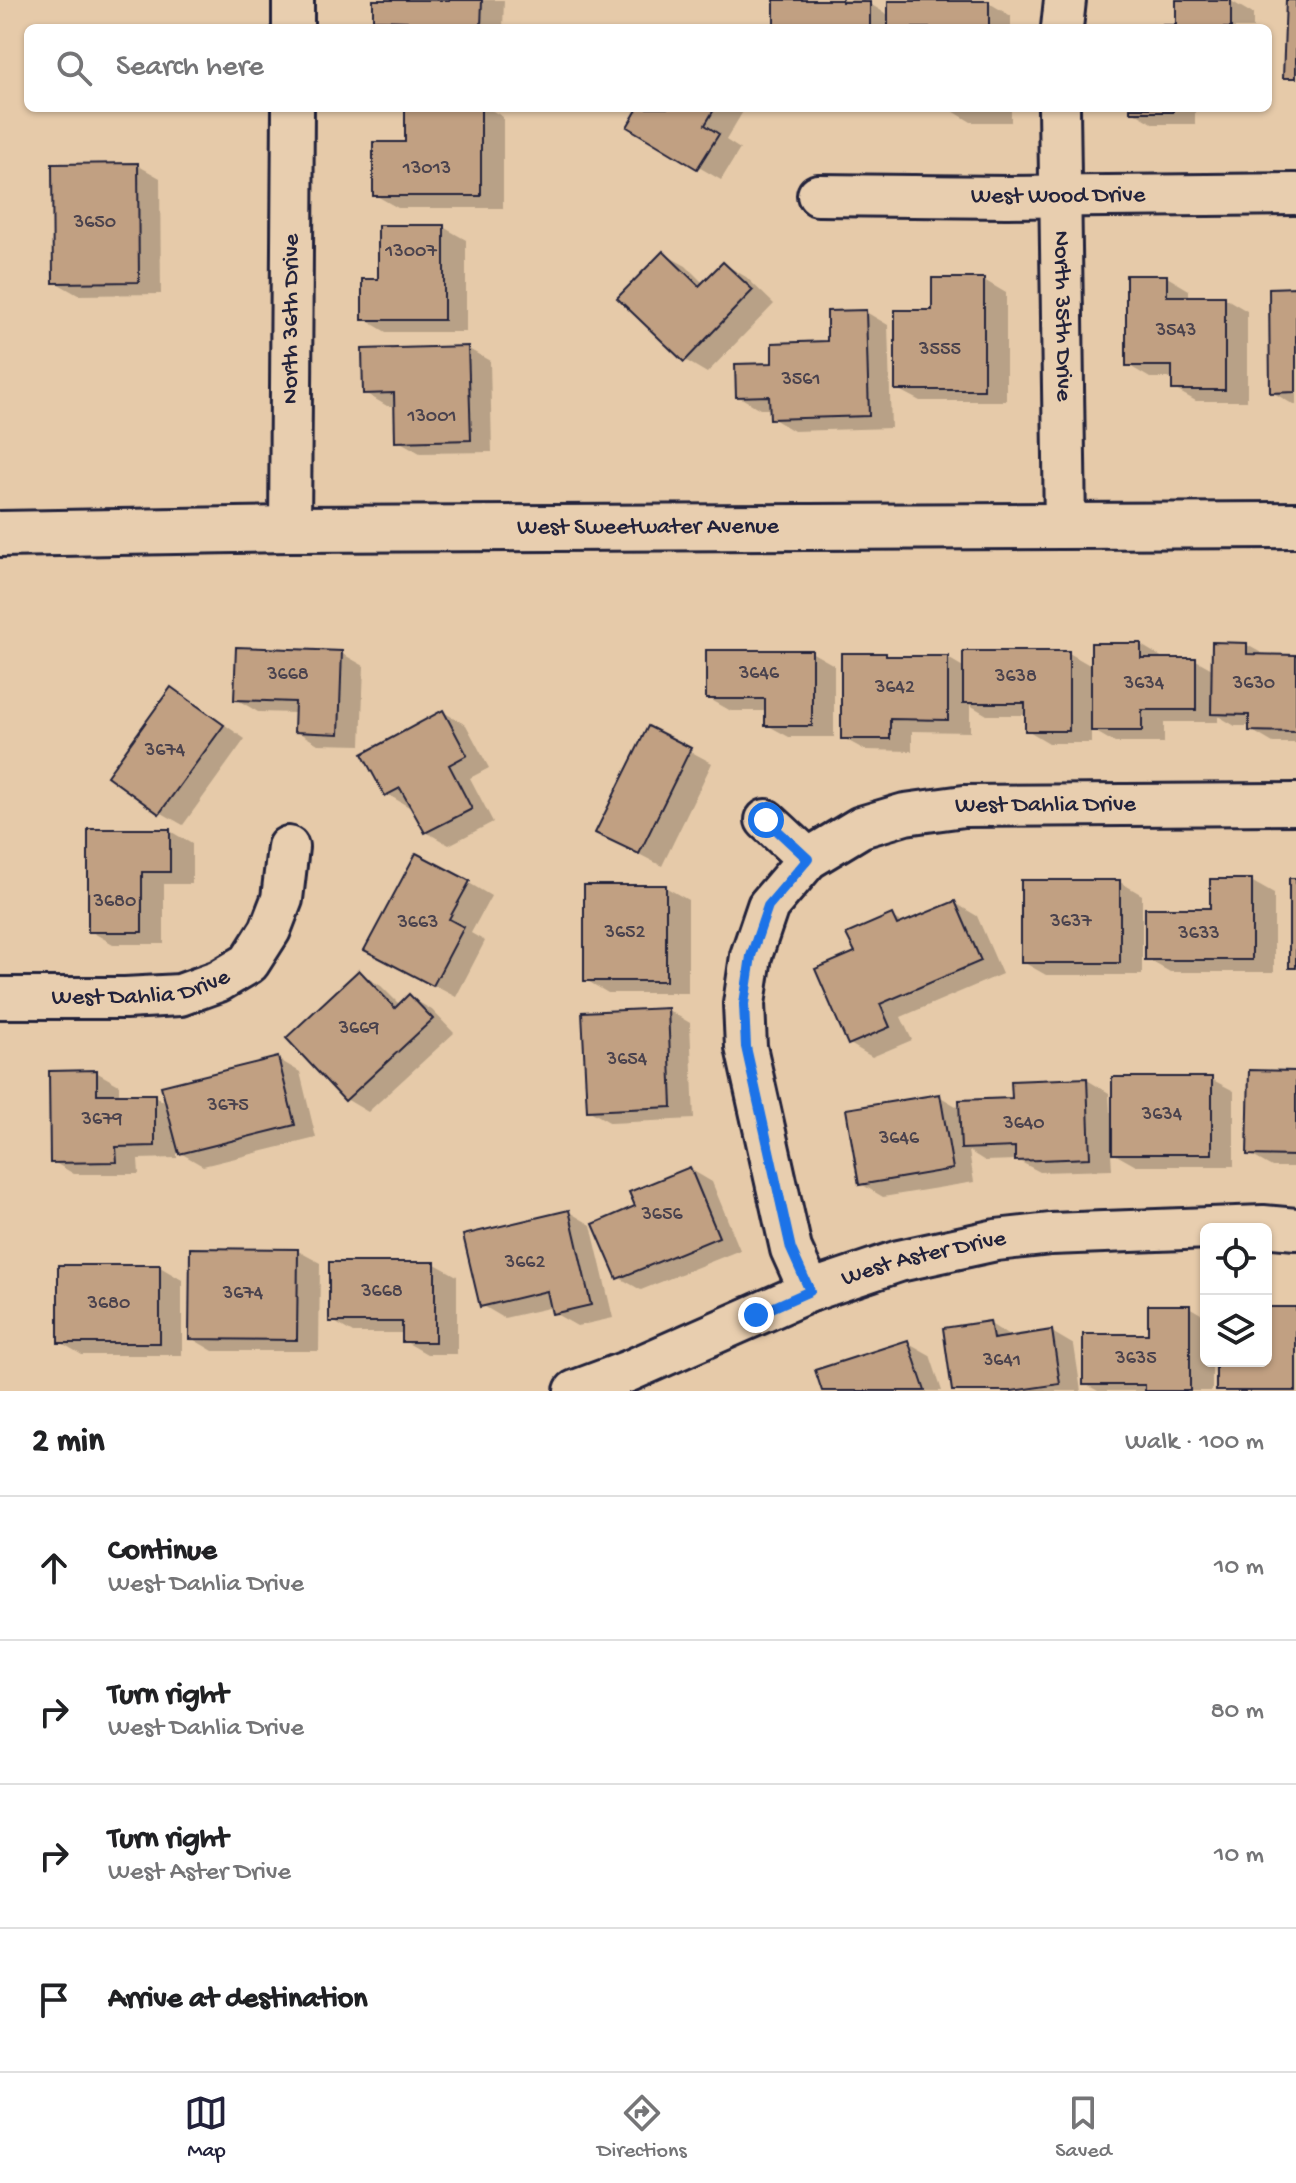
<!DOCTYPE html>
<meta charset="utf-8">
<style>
:root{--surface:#fff;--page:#f6f6f6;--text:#202124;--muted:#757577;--line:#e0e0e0;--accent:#22223b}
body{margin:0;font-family:"Gochi Hand",sans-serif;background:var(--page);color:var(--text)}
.controls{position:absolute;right:24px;bottom:24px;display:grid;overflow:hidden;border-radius:12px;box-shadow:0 2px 6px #0004}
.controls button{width:72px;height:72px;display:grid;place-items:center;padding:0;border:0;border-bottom:2px solid var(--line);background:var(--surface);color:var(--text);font:40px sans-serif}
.stop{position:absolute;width:24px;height:24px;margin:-18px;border:6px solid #1a73e8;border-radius:50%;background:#fff}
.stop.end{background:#1a73e8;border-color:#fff;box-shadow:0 2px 8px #0008}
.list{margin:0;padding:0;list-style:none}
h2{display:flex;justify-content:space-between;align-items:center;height:104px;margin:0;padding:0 32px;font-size:34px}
h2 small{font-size:26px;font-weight:400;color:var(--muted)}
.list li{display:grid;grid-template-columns:52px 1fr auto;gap:24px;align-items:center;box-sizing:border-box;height:144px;padding:0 32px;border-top:2px solid var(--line)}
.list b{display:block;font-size:30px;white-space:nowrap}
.list p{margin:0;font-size:26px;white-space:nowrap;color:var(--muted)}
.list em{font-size:26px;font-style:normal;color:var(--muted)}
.icon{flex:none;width:44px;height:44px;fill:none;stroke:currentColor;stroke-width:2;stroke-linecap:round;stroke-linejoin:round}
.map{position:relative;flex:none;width:1296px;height:1391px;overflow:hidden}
.search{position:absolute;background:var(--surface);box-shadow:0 2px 6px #0004;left:24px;right:24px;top:24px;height:88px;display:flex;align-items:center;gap:20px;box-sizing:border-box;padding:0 28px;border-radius:12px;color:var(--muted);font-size:30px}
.sheet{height:680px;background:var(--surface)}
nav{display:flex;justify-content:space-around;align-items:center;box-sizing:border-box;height:112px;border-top:2px solid var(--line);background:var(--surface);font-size:22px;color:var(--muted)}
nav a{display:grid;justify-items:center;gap:4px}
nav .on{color:var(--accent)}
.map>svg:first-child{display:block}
.shadow{fill:#0003}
.building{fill:#c1a082;stroke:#22223b;stroke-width:2}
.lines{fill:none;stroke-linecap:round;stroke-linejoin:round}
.street-casing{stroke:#22223b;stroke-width:46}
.secondary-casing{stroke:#22223b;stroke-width:50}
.street{stroke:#e8ceaf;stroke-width:40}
.secondary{stroke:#e8ceaf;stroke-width:44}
.route{stroke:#1a73e8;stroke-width:10}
.labels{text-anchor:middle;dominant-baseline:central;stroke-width:8;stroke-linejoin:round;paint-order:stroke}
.number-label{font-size:20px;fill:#4a424d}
.street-label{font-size:24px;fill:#22223b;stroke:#e8ceaf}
</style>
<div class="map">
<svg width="1296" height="1391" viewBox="0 0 1296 1391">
<rect width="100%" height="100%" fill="#e6caa9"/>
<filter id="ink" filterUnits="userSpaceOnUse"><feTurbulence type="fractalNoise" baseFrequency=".0125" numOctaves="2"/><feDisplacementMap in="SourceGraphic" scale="16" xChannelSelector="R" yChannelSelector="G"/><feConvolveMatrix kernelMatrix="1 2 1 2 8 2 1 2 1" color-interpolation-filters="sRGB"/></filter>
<g filter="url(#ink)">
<g class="shadow">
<path d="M375 0H504L503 28H390L375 19Z"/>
<path d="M776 0H864V4H870L890 16 989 3 1011 16V28H776Z"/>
<path d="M1231 1 1253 14V28H1132L1178 27Z"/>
<path d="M407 108H488L503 117V208H398L375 195 407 144Z"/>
<path d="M641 108H745L726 140 740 149 721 180 630 127Z"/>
<path d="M948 108H1011V122H971Z"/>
<path d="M1132 108H1195V124H1154L1132 111Z"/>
<path d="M137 165 160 178 161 294 78 295 55 282Z"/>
<path d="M443 227 466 240V332H386L364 319 380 281Z"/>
<path d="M664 254 686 266 704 284 724 264 746 277 774 304 707 373 685 360Z"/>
<path d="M1167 277 1189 290V298H1225L1247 311V401H1196L1174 389V378H1150L1128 365Z"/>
<path d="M984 280 1006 293V401H920L897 389 934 312Z"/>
<path d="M1296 289V405H1294L1272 392Z"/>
<path d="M866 312 888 325 891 428 794 431 772 418V409H760L738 396 774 365 829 343Z"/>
<path d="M467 348 490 361 492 452 420 453 397 440 396 406H387L365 393Z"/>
<path d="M1141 645 1163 658V660H1196L1214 670 1247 645 1267 656 1296 657V743H1273L1251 730V726H1235L1218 716V722H1164V743H1115L1091 729V743H1049L1027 730V715H987L970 705V732L912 731V751L865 750 843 738 885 655 891 658H948L965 668 1069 653 1093 667Z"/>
<path d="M811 652 834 665V737H789L767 725V711H731L708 698Z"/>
<path d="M341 653 364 666 361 745 318 744 296 731 297 713 258 712 236 699Z"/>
<path d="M171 690 194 703 245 739 183 825 160 812 109 776Z"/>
<path d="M443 712 466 725 489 768 470 778 493 822 449 845 426 832 412 805 409 807 387 794Z"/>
<path d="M649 729 712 763 662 866 598 833Z"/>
<path d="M170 831 192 844V884H164V944H113L90 931Z"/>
<path d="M1251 881 1274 894V972H1170L1147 959Z"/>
<path d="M1120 882 1142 895V975H1046L1023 962Z"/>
<path d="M469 883 491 896 471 933 485 941 456 997 389 962Z"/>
<path d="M665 887 688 900V993H608L586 980Z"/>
<path d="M955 903 977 916 1002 974 901 1017 912 1040 872 1057 850 1044 857 953 892 917 904 924Z"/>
<path d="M359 973 381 986 400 1005 410 997 432 1010 454 1033 368 1112 346 1099Z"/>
<path d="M668 1010 690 1023 694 1119 611 1123 588 1110Z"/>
<path d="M278 1059 300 1072 316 1138 203 1166 177 1151V1158L138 1159 139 1174H74L52 1161 96 1072 119 1085V1096H154L168 1104Z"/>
<path d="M1296 1073V1167H1272L1249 1154Z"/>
<path d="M1211 1079 1234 1091V1166H1136L1111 1152 1112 1170 1040 1172 1017 1160 985 1161 969 1151 974 1182 883 1197 861 1184 939 1096 961 1109 1014 1100 1087 1080 1109 1093 1110 1112H1114Z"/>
<path d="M690 1169 712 1182 740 1250 641 1290 618 1277 637 1208Z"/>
<path d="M569 1212 591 1225 613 1318 577 1326 554 1313 553 1307 504 1318 482 1305Z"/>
<path d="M298 1251 320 1263 319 1351H213L191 1338Z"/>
<path d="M435 1264 457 1276V1354H427L404 1341V1333H353L331 1320Z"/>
<path d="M160 1267 182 1280V1355H82L60 1342Z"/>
<path d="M1189 1307 1206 1317V1361H1212V1391H1098L1085 1384Z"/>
<path d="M989 1323 1012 1338 1052 1332 1074 1345 1081 1391H954Z"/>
<path d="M907 1342 930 1355 942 1391H824Z"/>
</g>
<g class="building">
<path d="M373 0H482L481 28H407V21L373 20Z"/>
<path d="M774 0H842V2H870V28H774Z"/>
<path d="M1176 0H1231V28H1130V25H1176Z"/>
<path d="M1286 0H1296V78H1283Z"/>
<rect x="888" y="1" width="101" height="27"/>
<path d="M405 108H481V196H373V142H405Z"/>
<path d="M638 108H715L705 125 719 134 697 169 627 127Z"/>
<rect x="1130" y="108" width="43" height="4"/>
<path d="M138 163 139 282 53 283 52 164Z"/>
<path d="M378 225H444V320H362V279H378Z"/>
<path d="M663 251 699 286 723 262 753 290 684 362 617 298Z"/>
<path d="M1126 275H1167V296H1225V390H1172V366H1126Z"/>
<path d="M932 278H984V390H895V310H932Z"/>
<path d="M1296 287V392L1270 393 1269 288Z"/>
<path d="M866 310 869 416 770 419 769 396 736 397 735 364 772 363V343L827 341V311Z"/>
<path d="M468 346 471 440 395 442 394 393 363 394 362 349Z"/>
<path d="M1212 642 1247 643V654L1296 655V732L1249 731V715L1211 714Z"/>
<path d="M1091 643H1141V658H1196V710H1142V731H1091Z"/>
<path d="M236 647 342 651 339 734 294 732 295 702 234 700Z"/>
<path d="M706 650H812V726H765V699H706Z"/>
<path d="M963 651H1069V731H1025V703H963Z"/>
<path d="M841 653H886V656H948V720L890 719V739H841Z"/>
<path d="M171 687 224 725 159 814 107 776Z"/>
<path d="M443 710 467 755 449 765 472 809 425 833 400 788 385 796 362 754Z"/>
<path d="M648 726 691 748 639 854 595 833Z"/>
<path d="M88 829H170V872H142V932H88Z"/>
<path d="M416 853 470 881 449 919 464 927 433 986 364 950Z"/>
<rect x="1289" y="878" width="7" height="90"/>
<path d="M1210 879H1252V960H1145V908H1210Z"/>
<rect x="1021" y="880" width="99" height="83"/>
<rect x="584" y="885" width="82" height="96"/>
<path d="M955 901 981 961 880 1004 890 1027 848 1045 815 969 855 952 846 934 892 914 897 925Z"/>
<path d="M359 970 395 1008 409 994 433 1019 345 1101 286 1038Z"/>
<path d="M668 1008 672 1107 587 1111 582 1012Z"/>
<path d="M278 1057 295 1125 179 1154 161 1086Z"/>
<path d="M97 1070V1094H155V1146L116 1147 117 1162 50 1163 49 1071Z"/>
<path d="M1249 1070 1296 1071V1156L1247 1155Z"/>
<rect x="1112" y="1077" width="100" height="77"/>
<path d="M1087 1078 1090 1158 1015 1161V1147L961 1149 959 1100 1012 1098 1011 1081Z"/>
<path d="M940 1094 953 1169 859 1185 846 1109Z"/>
<path d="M690 1167 719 1237 617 1279 593 1224 635 1206 629 1192Z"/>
<path d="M569 1210 591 1305 552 1314 547 1291 480 1307 463 1235Z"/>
<path d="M190 1248 298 1249 297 1340 189 1339Z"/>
<path d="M329 1262H435V1342H402V1322H329Z"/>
<rect x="58" y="1265" width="102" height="78"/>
<path d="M1148 1305H1190V1391H1145V1385H1083V1334H1148Z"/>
<path d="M1266 1307H1296V1391H1216V1361H1266Z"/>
<path d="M990 1321 993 1339 1052 1330 1060 1384 1012 1391H952L943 1328Z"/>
<path d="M908 1340 925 1391H822L815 1370Z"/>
</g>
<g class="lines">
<g class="street-casing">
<g id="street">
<path d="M293 28V0"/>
<path d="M1062 28 1065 0"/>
<path id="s1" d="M1059 108 1065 526"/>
<path id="s2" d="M818 195 1007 197 1296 194"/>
<path id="s3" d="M290 529 293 108"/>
<path d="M766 820 808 859"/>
<path id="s4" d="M0 998H125L180 995 219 981 249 963 270 930 282 899 288 847"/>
<path id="s5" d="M810 1291 791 1249 746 1047 744 1004 751 956 768 906 808 859 861 827 905 814 964 806 1296 804"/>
<path id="s6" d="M575 1391 629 1371 810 1291 899 1261 996 1240 1051 1234 1263 1226 1296 1229"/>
</g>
</g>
<g class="secondary-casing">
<g id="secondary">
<path id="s7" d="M0 534 290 529 1296 525"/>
</g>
</g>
<use href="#street" class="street"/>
<use href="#secondary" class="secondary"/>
</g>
</g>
<g class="lines" filter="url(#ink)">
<path class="route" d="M756 1315 810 1291 791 1249 746 1047 744 1004 751 956 768 906 808 859 766 820"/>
</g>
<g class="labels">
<g class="number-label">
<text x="427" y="169">13013</text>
<text x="95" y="223">3650</text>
<text x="411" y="252">13007</text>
<text x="1176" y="331">3543</text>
<text x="940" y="350">3555</text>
<text x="801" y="380">3561</text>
<text x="432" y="417">13001</text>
<text x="759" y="674">3646</text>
<text x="288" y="675">3668</text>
<text x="1016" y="677">3638</text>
<text x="1144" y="684">3634</text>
<text x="1254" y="684">3630</text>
<text x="895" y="688">3642</text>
<text x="165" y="751">3674</text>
<text x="115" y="902">3680</text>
<text x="1071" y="922">3637</text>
<text x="418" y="923">3663</text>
<text x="625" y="933">3652</text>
<text x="1199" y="934">3633</text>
<text x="359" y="1029">3669</text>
<text x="627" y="1060">3654</text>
<text x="228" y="1106">3675</text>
<text x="1162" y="1115">3634</text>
<text x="102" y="1120">3679</text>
<text x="1024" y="1124">3640</text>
<text x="899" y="1139">3646</text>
<text x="662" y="1215">3656</text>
<text x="525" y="1263">3662</text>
<text x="382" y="1292">3668</text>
<text x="243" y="1294">3674</text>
<text x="109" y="1304">3680</text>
<text x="1136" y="1359">3635</text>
<text x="1002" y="1361">3641</text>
</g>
<g class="street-label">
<text stroke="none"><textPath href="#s2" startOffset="240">West Wood Drive</textPath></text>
<text stroke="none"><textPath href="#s1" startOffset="208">North 35th Drive</textPath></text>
<text stroke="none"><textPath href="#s3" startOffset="210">North 36th Drive</textPath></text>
<text stroke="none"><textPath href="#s7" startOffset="648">West Sweetwater Avenue</textPath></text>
<text stroke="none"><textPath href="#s5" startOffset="708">West Dahlia Drive</textPath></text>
<text stroke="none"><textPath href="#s4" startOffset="142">West Dahlia Drive</textPath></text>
<text stroke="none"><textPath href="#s6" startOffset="374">West Aster Drive</textPath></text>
</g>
</g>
</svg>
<div class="controls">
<button><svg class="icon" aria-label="locate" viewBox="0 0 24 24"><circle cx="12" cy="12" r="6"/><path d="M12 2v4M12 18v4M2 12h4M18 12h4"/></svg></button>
<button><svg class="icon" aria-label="layers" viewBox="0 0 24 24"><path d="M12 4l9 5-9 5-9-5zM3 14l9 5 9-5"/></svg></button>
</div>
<div class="stop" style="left:766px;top:820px"></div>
<div class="stop end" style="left:756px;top:1315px"></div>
<div class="search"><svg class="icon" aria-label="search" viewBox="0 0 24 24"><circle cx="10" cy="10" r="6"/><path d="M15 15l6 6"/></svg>Search here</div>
</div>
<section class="sheet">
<h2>2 min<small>Walk · 100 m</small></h2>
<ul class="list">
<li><svg class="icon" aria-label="ahead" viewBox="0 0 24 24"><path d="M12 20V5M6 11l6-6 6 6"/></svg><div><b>Continue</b><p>West Dahlia Drive</p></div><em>10 m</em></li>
<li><svg class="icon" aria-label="right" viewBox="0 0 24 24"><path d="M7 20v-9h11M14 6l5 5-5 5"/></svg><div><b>Turn right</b><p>West Dahlia Drive</p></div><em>80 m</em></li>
<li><svg class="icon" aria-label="right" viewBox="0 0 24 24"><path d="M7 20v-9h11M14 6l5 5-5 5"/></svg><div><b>Turn right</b><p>West Aster Drive</p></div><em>10 m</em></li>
<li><svg class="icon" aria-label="arrive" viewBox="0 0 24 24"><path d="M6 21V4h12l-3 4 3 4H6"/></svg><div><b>Arrive at destination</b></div></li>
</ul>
</section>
<nav>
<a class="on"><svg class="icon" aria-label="map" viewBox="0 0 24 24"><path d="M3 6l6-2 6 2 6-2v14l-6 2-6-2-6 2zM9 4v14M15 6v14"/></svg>Map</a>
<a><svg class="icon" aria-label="directions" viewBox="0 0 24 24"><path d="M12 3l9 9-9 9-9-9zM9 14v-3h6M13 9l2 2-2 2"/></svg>Directions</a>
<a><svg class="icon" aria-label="saved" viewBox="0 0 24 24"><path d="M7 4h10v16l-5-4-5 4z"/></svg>Saved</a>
</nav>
